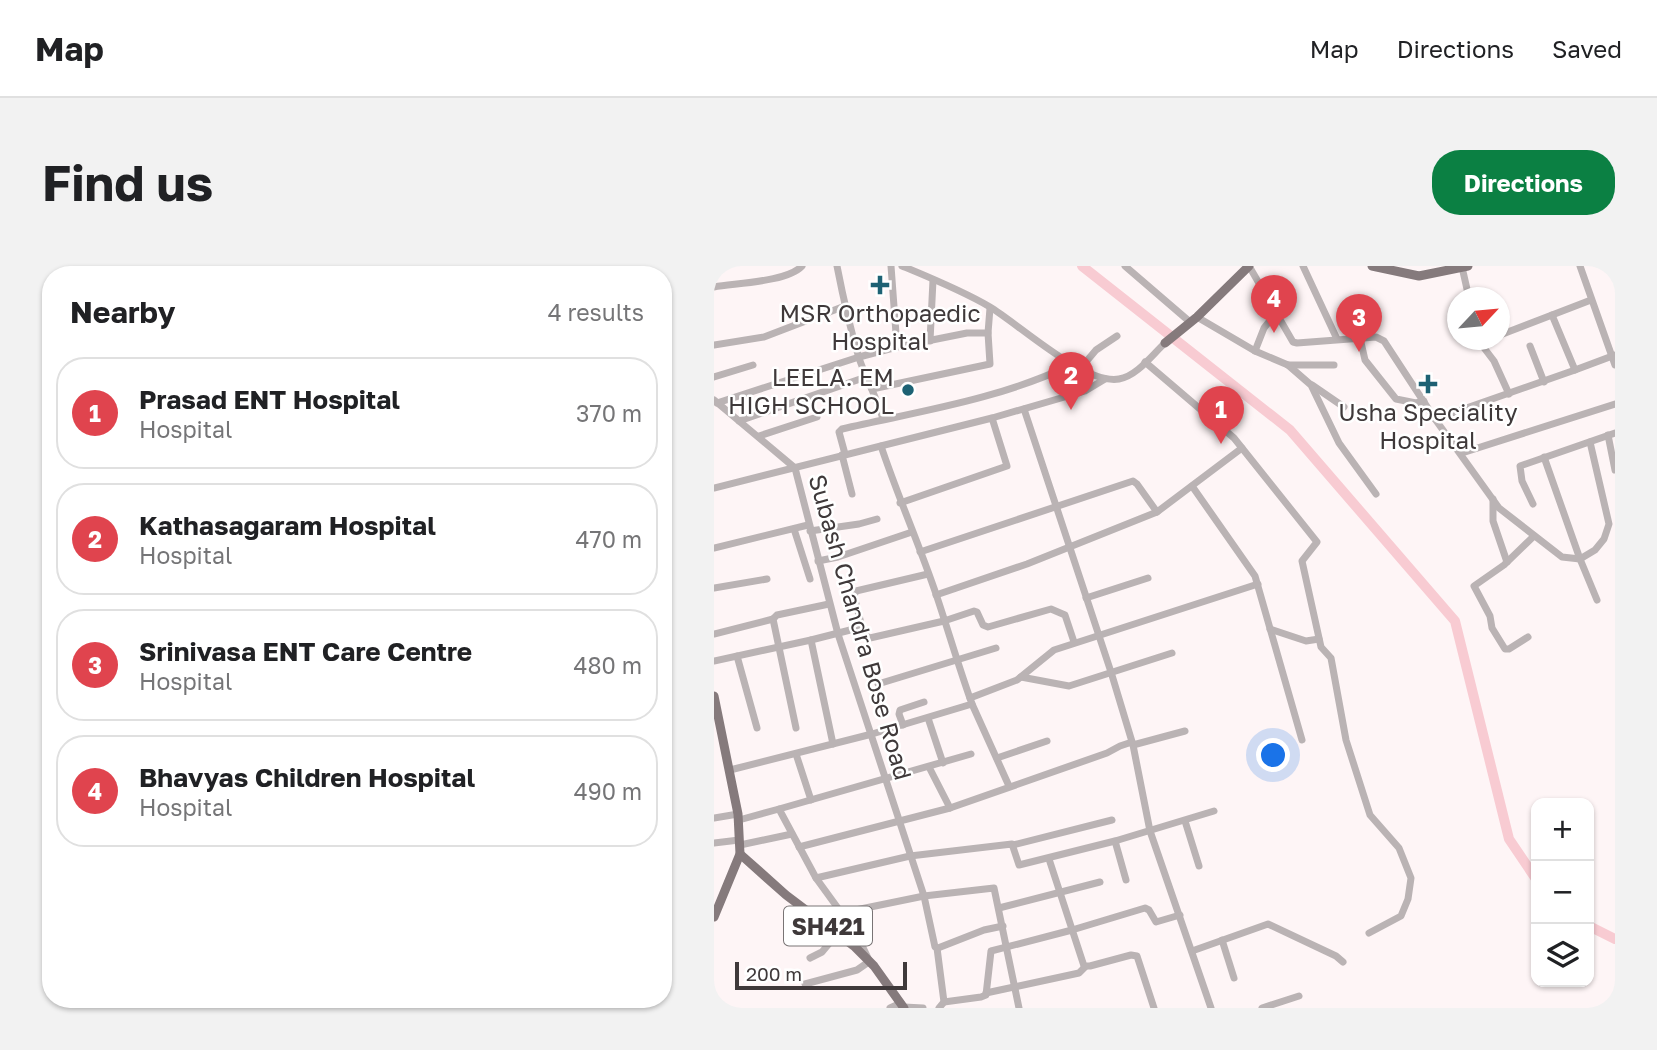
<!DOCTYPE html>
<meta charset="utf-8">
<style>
:root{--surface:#fff;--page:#f2f2f2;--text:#202124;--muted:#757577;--line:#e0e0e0;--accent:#0b8043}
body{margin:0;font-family:"Golos Text",sans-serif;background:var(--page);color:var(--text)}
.controls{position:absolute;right:21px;bottom:21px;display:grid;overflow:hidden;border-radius:14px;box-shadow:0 2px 5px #0004}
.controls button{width:63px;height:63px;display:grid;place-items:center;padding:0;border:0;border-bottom:2px solid var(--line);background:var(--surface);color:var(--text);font:35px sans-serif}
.compass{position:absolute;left:733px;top:21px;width:63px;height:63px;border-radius:50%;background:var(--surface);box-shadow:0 2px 5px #0004;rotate:64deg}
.scale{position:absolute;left:21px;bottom:18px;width:172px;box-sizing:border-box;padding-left:7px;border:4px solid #3f393a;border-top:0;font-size:19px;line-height:24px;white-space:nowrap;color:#3f393a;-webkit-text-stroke:5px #fff;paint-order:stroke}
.you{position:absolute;left:560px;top:490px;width:24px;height:24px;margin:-18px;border:5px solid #fff;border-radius:50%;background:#1a73e8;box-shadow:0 0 0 10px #1a73e833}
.badge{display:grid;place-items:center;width:46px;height:46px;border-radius:50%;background:var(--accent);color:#fff;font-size:23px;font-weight:700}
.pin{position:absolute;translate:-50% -58px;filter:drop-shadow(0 2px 4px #0008)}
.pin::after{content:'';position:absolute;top:37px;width:24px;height:21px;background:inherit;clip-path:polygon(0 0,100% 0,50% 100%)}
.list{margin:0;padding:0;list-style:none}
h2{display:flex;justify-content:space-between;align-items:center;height:91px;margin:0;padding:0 28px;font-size:30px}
h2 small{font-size:23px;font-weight:400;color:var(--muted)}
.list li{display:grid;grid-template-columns:46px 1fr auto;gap:21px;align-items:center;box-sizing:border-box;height:112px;margin:0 14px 14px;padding:0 14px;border:2px solid var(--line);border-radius:28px}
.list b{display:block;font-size:26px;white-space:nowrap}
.list p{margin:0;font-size:23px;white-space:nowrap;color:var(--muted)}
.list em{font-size:23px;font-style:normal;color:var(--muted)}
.icon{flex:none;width:38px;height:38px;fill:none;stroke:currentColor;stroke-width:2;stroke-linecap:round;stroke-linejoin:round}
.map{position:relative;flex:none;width:901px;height:742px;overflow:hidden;border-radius:28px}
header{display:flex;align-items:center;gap:42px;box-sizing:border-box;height:98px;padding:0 35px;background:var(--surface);border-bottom:2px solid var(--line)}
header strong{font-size:33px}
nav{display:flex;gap:38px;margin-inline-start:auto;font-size:24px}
.intro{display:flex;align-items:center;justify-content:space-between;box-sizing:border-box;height:168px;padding:0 42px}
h1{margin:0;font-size:49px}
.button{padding:18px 32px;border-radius:28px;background:var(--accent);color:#fff;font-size:24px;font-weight:700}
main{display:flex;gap:42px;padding:0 42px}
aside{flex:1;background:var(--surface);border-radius:28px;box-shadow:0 2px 5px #0004}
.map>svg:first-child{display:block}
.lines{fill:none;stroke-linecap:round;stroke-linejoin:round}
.river{stroke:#f8cbd2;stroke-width:10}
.minor{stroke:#bab3b4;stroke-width:7}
.major{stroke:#857a7c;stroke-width:9}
.poi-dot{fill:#1d6274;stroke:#fff;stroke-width:2.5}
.labels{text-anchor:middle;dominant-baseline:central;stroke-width:5;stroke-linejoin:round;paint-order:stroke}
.shield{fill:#fff;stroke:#797475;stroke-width:2}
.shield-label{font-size:23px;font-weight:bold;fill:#3f393a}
.poi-label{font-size:24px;fill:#3f393a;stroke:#fff}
.street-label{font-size:24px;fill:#3f393a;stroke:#fff}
</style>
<header>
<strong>Map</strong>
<nav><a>Map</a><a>Directions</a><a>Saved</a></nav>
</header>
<div class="intro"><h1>Find us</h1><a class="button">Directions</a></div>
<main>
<aside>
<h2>Nearby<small>4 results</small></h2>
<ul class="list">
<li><span class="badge" style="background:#e0444e">1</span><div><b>Prasad ENT Hospital</b><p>Hospital</p></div><em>370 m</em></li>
<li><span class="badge" style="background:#e0444e">2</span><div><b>Kathasagaram Hospital</b><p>Hospital</p></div><em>470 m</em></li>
<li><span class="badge" style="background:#e0444e">3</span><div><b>Srinivasa ENT Care Centre</b><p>Hospital</p></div><em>480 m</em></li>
<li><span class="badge" style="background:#e0444e">4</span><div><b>Bhavyas Children Hospital</b><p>Hospital</p></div><em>490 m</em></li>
</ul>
</aside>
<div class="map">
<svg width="901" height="742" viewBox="0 0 901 742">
<rect width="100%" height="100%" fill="#fef5f6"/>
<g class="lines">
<g class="river">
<path d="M368 0 576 164 741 355 795 573 822 613"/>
<path d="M875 660 901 673"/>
</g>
<g class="minor">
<path d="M123 0C129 31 136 62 145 92 152 113 163 132 169 153"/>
<path d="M188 0C217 12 249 25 276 41 306 59 370 119 405 113 423 110 438 89 451 77"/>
<path d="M411 0 476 56"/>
<path d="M535 0 579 76 583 77 662 71 670 75 721 153 785 242 848 291 866 293 881 284 890 273 895 258 876 176"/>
<path d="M589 0 623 73"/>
<path d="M866 0 901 99"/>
<path d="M748 1 755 32"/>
<path d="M0 21C22 17 73 16 88 0"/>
<path d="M838 49 877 34"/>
<path d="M483 51 541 85 574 99 597 119 625 177 662 228"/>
<path d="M786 69 838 49 861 104 901 89"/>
<path d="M646 72 651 94 682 133 702 137 710 135"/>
<path d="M764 74 780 95 795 128"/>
<path d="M216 75 219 14"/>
<path d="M0 79 50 71 131 40"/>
<path d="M816 80 830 116"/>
<path d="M183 81 253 67H274L276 42"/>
<path d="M541 85 550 62 562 47"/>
<path d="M431 96 520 172 603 276 588 295 607 381 617 392 632 474 656 549 685 582 697 612 694 633 687 650 655 667"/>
<path d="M574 99H620"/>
<path d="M366 103 382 84 403 70"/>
<path d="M0 111 39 99"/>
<path d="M598 119 630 141"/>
<path d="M158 123 276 98 274 67"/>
<path d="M0 134 81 202 124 368 210 630 221 681 224 682 270 664 289 660"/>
<path d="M3 137 145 91 183 81 177 0"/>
<path d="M310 143 397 406 419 479 436 565 497 742"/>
<path d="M721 153 861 104"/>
<path d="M25 155 152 111"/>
<path d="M894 169 901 204"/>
<path d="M45 170 103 151"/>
<path d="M748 187 901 138"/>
<path d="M131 188 125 166 128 163C206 145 283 134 357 99"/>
<path d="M128 189 138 228"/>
<path d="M830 191 866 293 883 334"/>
<path d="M478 220 541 310 588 474"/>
<path d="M0 222 278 152 371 125 391 113"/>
<path d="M779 233V255L793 296"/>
<path d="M186 237 293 200 278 152"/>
<path d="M819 238 808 215 806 200 901 167"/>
<path d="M80 263 96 313"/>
<path d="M96 265 145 258 163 253"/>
<path d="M0 282 94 259"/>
<path d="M206 286 419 215 423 218 443 246"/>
<path d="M104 295 124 291 198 266"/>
<path d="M0 322 53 313"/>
<path d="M222 329 313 298 443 246 528 182"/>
<path d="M372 332 434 312"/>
<path d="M148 361 140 330 142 325 214 308"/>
<path d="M556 363 592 375 605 373"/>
<path d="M0 368 59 353"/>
<path d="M814 371 795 383H791L778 362 776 350 760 320 790 299 820 270"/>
<path d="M97 374 148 361 152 370 156 372 230 355 260 345 263 346 269 359 274 361 337 343 351 349 360 376"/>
<path d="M23 390 43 462"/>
<path d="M0 395 97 374 119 478"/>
<path d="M307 411 355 420 458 387"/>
<path d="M164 418 282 382"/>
<path d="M256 432 303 414 340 384 544 318"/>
<path d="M258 438 295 520"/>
<path d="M214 452 229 497"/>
<path d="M189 459 185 448 186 444 210 436"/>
<path d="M82 462 59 353 63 349 115 338"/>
<path d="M419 479 471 465"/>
<path d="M82 488 97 534"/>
<path d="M283 492 333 475"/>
<path d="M215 501 236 542 393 487 406 480 418 476"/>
<path d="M16 504 158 468 258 438C245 402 235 367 223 331 206 280 184 231 167 180"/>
<path d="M0 552 24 548"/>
<path d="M25 554 65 543"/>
<path d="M471 555 485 600"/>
<path d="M401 575 412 614"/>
<path d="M0 577 25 574"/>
<path d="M26 579 78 568"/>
<path d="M299 579 398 554"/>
<path d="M85 581 236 542"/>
<path d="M335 593 370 700H376L417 689 423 690 440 742"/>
<path d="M102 612 196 590 298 578 305 599 401 575 500 545"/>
<path d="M285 642 386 616"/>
<path d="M127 647 210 630 280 622 305 742"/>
<path d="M508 674 520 712"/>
<path d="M223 682 230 736 225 742"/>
<path d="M478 685 554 658 622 690 629 696"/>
<path d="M96 692 108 686 123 668"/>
<path d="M154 692 142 667 102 612 65 543 257 488"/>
<path d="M91 718 143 704 156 695"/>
<path d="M272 727 365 707 371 701"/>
<path d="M230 736 267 731 272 729 277 685 358 664 431 642 435 644 442 656 466 649"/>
<path d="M190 741 209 742"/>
<path d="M176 742 187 737"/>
<path d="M548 742 585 730"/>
</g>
<g class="major">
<path d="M658 0 705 10 754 0"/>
<path d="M451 77 483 51 535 0"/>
<path d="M0 430 24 548 26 588 0 651"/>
<path d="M26 588 72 629 141 681 160 700 190 742"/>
</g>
</g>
<g class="poi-dot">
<path d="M162.5 8.5h7v7h7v7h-7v7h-7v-7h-7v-7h7z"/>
<path d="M710.5 107.5h7v7h7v7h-7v7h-7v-7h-7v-7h7z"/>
<circle cx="194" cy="124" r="7"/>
</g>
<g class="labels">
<rect class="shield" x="70" y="640.5" width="88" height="39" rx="5"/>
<g class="shield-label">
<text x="114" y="660">SH421</text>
</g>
<g class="poi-label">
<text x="166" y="46">MSR Orthopaedic<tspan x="166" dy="28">Hospital</tspan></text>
<text x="180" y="110" text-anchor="end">LEELA. EM<tspan x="180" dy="28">HIGH SCHOOL</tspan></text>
<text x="714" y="145">Usha Speciality<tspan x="714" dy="28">Hospital</tspan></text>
</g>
<g class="street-label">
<text transform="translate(147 361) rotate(74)">Subash Chandra Bose Road</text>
</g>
</g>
</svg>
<div class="controls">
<button>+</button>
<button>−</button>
<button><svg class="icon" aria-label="layers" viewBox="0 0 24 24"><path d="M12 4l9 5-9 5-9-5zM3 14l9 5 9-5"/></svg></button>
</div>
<svg class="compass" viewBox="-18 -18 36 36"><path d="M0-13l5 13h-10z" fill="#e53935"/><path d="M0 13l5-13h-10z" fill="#757577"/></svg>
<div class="scale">200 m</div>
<div class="you"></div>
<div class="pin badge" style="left:507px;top:178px;background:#e0444e">1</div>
<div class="pin badge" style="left:357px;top:144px;background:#e0444e">2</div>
<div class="pin badge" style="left:645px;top:86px;background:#e0444e">3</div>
<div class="pin badge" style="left:560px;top:67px;background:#e0444e">4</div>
</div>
</main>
